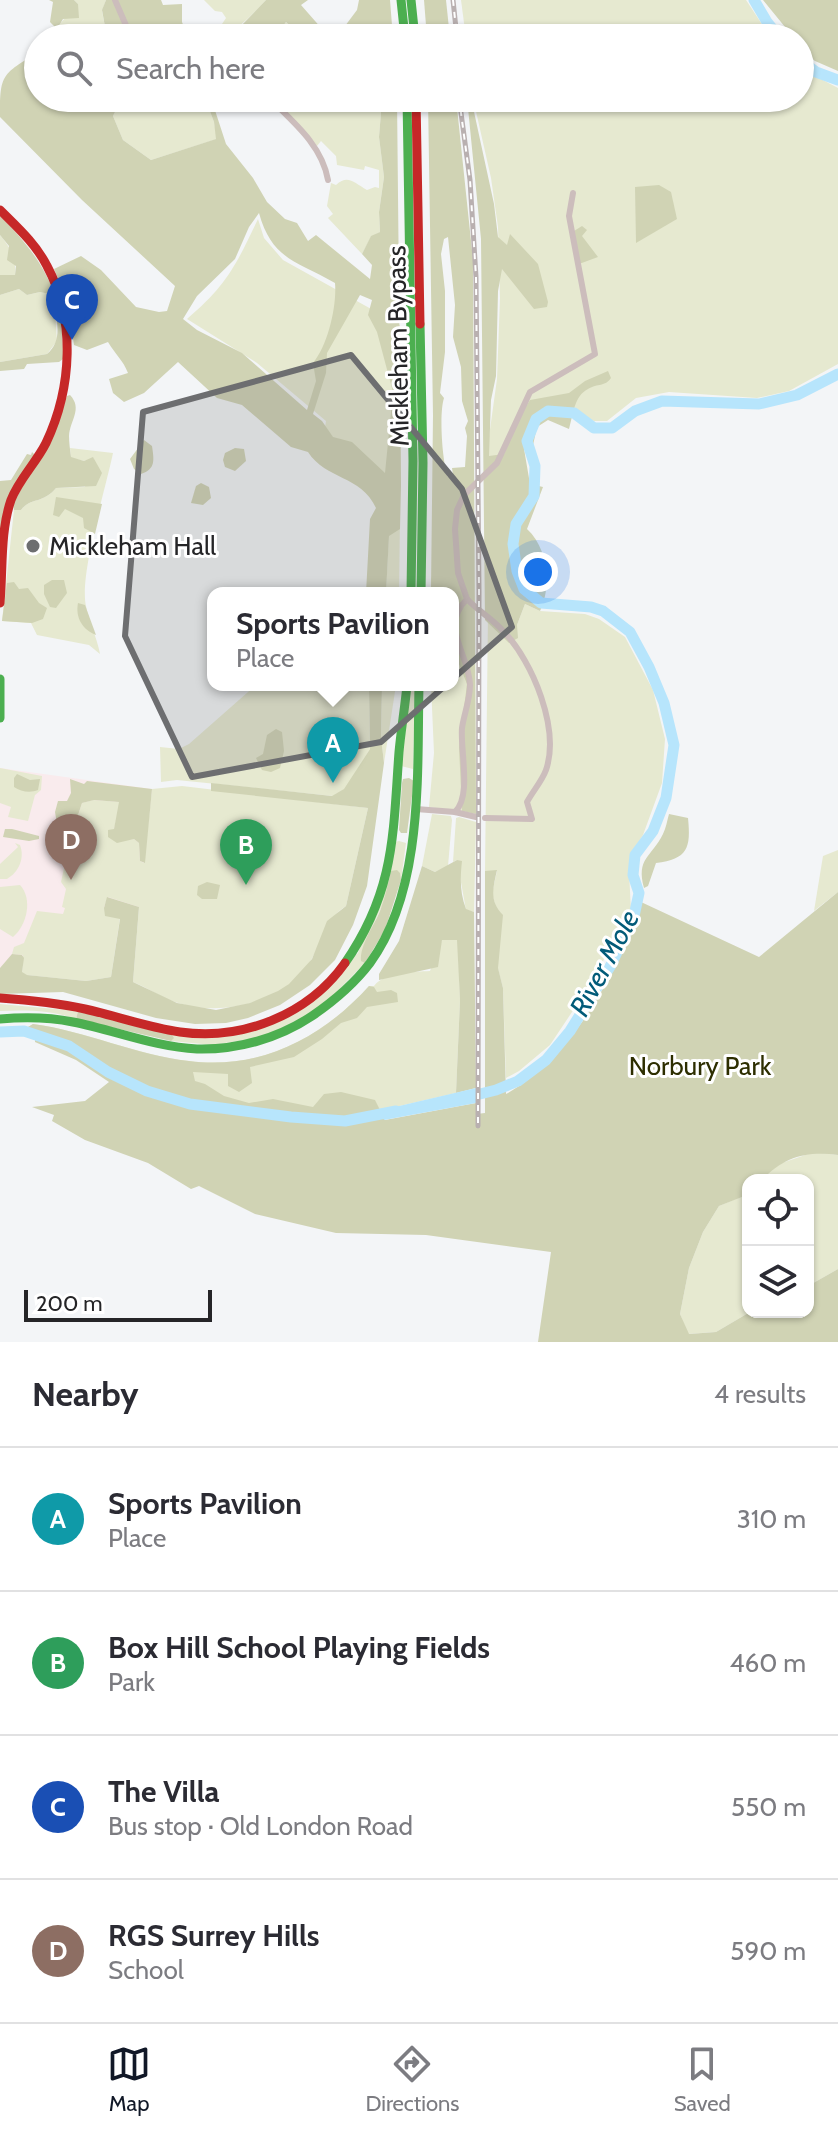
<!DOCTYPE html>
<meta charset="utf-8">
<style>
:root{--surface:#fff;--page:#f2f2f3;--text:#2b2b33;--muted:#7c7c81;--line:#e1e1e2;--accent:#111827}
body{margin:0;font-family:Cabin,sans-serif;background:var(--page);color:var(--text)}
.controls{position:absolute;right:24px;bottom:24px;display:grid;overflow:hidden;border-radius:16px;box-shadow:0 2px 6px #0004}
.controls button{width:72px;height:72px;display:grid;place-items:center;padding:0;border:0;border-bottom:2px solid var(--line);background:var(--surface);color:var(--text);font:40px sans-serif}
.scale{position:absolute;left:24px;bottom:20px;width:188px;box-sizing:border-box;padding-left:8px;border:4px solid #252527;border-top:0;font-size:22px;line-height:28px;white-space:nowrap;color:#252527;-webkit-text-stroke:6px #fff;paint-order:stroke}
.you{position:absolute;left:538px;top:572px;width:28px;height:28px;margin:-20px;border:6px solid #fff;border-radius:50%;background:#1a73e8;box-shadow:0 0 0 12px #1a73e833}
.badge{display:grid;place-items:center;width:52px;height:52px;border-radius:50%;background:var(--accent);color:#fff;font-size:26px;font-weight:700}
.pin{position:absolute;translate:-50% -66px;filter:drop-shadow(0 2px 4px #0008)}
.pin::after{content:'';position:absolute;top:42px;width:28px;height:24px;background:inherit;clip-path:polygon(0 0,100% 0,50% 100%)}
.popup{position:absolute;left:207px;top:587px;width:252px;height:104px;box-sizing:border-box;display:grid;place-content:center;border-radius:16px;background:var(--surface);filter:drop-shadow(0 2px 6px #0005);font-size:26px;white-space:nowrap;color:var(--muted)}
.popup b{font-size:30px;color:var(--text)}
.popup::after{content:'';position:absolute;left:50%;top:100%;margin-left:-16px;border:16px solid transparent;border-top-color:var(--surface)}
.list{margin:0;padding:0;list-style:none}
h2{display:flex;justify-content:space-between;align-items:center;height:104px;margin:0;padding:0 32px;font-size:34px}
h2 small{font-size:26px;font-weight:400;color:var(--muted)}
.list li{display:grid;grid-template-columns:52px 1fr auto;gap:24px;align-items:center;box-sizing:border-box;height:144px;padding:0 32px;border-top:2px solid var(--line)}
.list b{display:block;font-size:30px;white-space:nowrap}
.list p{margin:0;font-size:26px;white-space:nowrap;color:var(--muted)}
.list em{font-size:26px;font-style:normal;color:var(--muted)}
.icon{flex:none;width:44px;height:44px;fill:none;stroke:currentColor;stroke-width:2;stroke-linecap:round;stroke-linejoin:round}
.map{position:relative;flex:none;width:838px;height:1342px;overflow:hidden}
.search{position:absolute;background:var(--surface);box-shadow:0 2px 6px #0004;left:24px;right:24px;top:24px;height:88px;display:flex;align-items:center;gap:20px;box-sizing:border-box;padding:0 28px;border-radius:44px;color:var(--muted);font-size:30px}
.sheet{height:680px;background:var(--surface)}
nav{display:flex;justify-content:space-around;align-items:center;box-sizing:border-box;height:112px;border-top:2px solid var(--line);background:var(--surface);font-size:22px;color:var(--muted)}
nav a{display:grid;justify-items:center;gap:4px}
nav .on{color:var(--accent)}
.map>svg:first-child{display:block}
.education{fill:#f9ebed}
.green{fill:#e6e9d0}
.forest{fill:#d0d3b4;fill-rule:evenodd}
.water{fill:#b7e5fc}
.lines{fill:none;stroke-linecap:round;stroke-linejoin:round}
.river{stroke:#b7e5fc;stroke-width:11}
.street{stroke:#ccbdbc;stroke-width:6}
.fast{stroke:#4caf50;stroke-width:9}
.jam{stroke:#c62828;stroke-width:9}
.rail-casing{stroke:#b9b0b0;stroke-width:5}
.rail{stroke:#fff;stroke-width:2;stroke-dasharray:6;stroke-linecap:butt}
.marked{fill:#6d6e70;fill-opacity:0.2;stroke:#6d6e70;stroke-width:6;stroke-linejoin:round}
.poi-dot{fill:#6d6e70;stroke:#fff;stroke-width:3}
.labels{text-anchor:middle;dominant-baseline:central;stroke-width:6;stroke-linejoin:round;paint-order:stroke}
.street-label{font-size:26px;fill:#252527;stroke:#fff}
.poi-label{font-size:26px;fill:#252527;stroke:#fff;text-anchor:start}
.park-label{font-size:26px;fill:#2d2e00;stroke:#fff}
.water-label{font-size:28px;font-style:italic;fill:#025b79;stroke:#fff}
</style>
<div class="map">
<svg width="838" height="1342" viewBox="0 0 838 1342">
<rect width="100%" height="100%" fill="#f3f5f7"/>
<path class="education" d="M0 768 152 789 139 907 0 968Z"/>
<g class="green">
<path d="M74 0H106L102 11 107 38H52L54 26 56 28 78 4Z"/>
<path d="M204 0H266C247 20 232 38 203 38L216 33 226 18 222 12 215 11Z"/>
<path d="M461 0H746L771 38H466Z"/>
<path d="M286 22 304 38H274Z"/>
<path d="M800 68 838 88V364L789 391 757 398 669 392 636 398 607 421H594L568 409H541L523 443 526 466 488 476 487 451 497 379 500 298 498 227 491 178 473 98H800Z"/>
<path d="M122 98H205L214 122 217 139 151 160 123 140 113 116Z"/>
<path d="M273 98 382 100 379 137 384 177 379 212 380 232 371 237 362 254 328 218 333 214 327 206 331 183 336 185C348 174 354 183 367 190L375 187 379 188V170L365 166 364 170 337 165 336 156 321 141 317 146Z"/>
<path d="M258 219 264 238 283 260 400 325 401 486 321 453 326 421 257 363 187 319C227 285 236 265 258 219Z"/>
<path d="M0 235C10 247 17 259 15 275H0Z"/>
<path d="M19 289 27 295 40 292 49 294 55 312 57 341 47 354 0 362V295Z"/>
<path d="M70 448 113 453C106 487 79 576 86 606 89 623 97 637 100 654L89 645 37 635 31 623 2 621 14 510H21C31 497 43 504 56 488L85 487 94 458 84 461 71 458Z"/>
<path d="M390 512 400 518 399 593H386Z"/>
<path d="M452 556 475 628 476 814 429 807 434 753 431 685H453V593H431V578Z"/>
<path d="M525 604 540 611 585 614 599 619 625 637 653 690 665 739 662 783 643 835 633 851 629 871 631 911 588 988 550 1045 519 1071 506 1078 503 988 498 969 496 908 492 893 497 871H485L488 612 517 625Z"/>
<path d="M256 685H369L370 749 345 789 333 796 177 780 161 782 160 747 179 749 189 744Z"/>
<path d="M382 685H396L384 763 381 737Z"/>
<path d="M411 685H415L413 769 401 766Z"/>
<path d="M0 768 42 776 41 790 35 795 28 821 8 817 11 807 0 803Z"/>
<path d="M182 786 368 808 346 906C326 918 322 942 310 962 285 1003 221 1017 178 1003 162 998 148 988 133 982L139 907 108 897 104 907 120 918 111 977 86 981 26 975 22 973 23 955 12 954 14 947 24 943 37 911 63 914 65 908 62 907 66 889 61 882 71 836 82 803 93 800 120 802 114 830 125 840 134 839 139 843 140 861 144 863 152 789Z"/>
<path d="M432 814 451 816 452 820 448 866 435 872 422 866Z"/>
<path d="M459 817 476 822 474 912 466 910 457 860 453 862 456 818Z"/>
<path d="M399 841 406 843 401 880 381 908 364 945 365 963 320 1009 268 1036 213 1045 171 1041V1034L197 1038 293 1014 358 953 395 842Z"/>
<path d="M15 843 20 845C25 858 19 872 7 879H0V864L18 847Z"/>
<path d="M838 850V892L814 911 823 856Z"/>
<path d="M20 885C33 899 27 925 13 937L0 929V887Z"/>
<path d="M442 940H458L460 1000 456 1093 382 1110 233 1106 28 1027 33 1024C86 1031 136 1055 189 1061 261 1070 322 1038 369 986H374C386 971 413 972 430 971Z"/>
<path d="M0 1004 78 1011 76 1019C50 1010 27 1010 0 1011Z"/>
<path d="M814 1152 838 1155V1269L808 1286V1180H762L776 1165Z"/>
<path d="M748 1194 750 1312 716 1332 688 1334 680 1314 689 1268 703 1232 719 1206Z"/>
</g>
<g class="forest">
<path d="M49 0H74L78 4 79 18 63 19 57 29 50 22 53 2Z"/>
<path d="M106 0H161L163 5 182 4V22L188 38H127L124 36 107 38 102 10Z"/>
<path d="M266 0H308L301 5 330 38H304L286 22 274 38H216L240 27Z"/>
<path d="M359 0H390L393 38H336L357 10Z"/>
<path d="M424 0H446L450 38H427Z"/>
<path d="M763 0H838V71L815 61 803 52 800 38H794Z"/>
<path d="M38 52V98H122L113 116 123 140 151 160 216 139 214 122 205 98H211L226 144 253 178 267 202 285 219 297 223 308 241 316 235 370 279 372 265 362 254 371 236 380 232 379 212 384 177 379 137 382 100 380 98H397L401 486 400 529 389 536 386 593H366L370 519 376 508C361 475 326 480 308 452L291 447 242 405 217 398 178 362 144 393 124 402 113 393 109 379 128 373C123 360 115 354 108 342L87 350 74 345 67 298 54 269 81 256 101 270 136 307 159 312 167 311 175 286 82 200 0 117C0 73 2 75 38 52ZM259 213C272 260 297 261 335 283 337 306 328 345 313 363L316 381 307 410 242 353 197 330 183 319 197 296 235 259 249 227ZM360 295 372 300 368 315 377 332 393 392 385 473 352 442 333 437 322 421 313 414 326 373 327 353Z"/>
<path d="M428 98H456L473 260 476 814 462 811 459 747 467 684 453 649V593L431 590 433 415ZM448 237 455 305 453 337 461 367 462 401 468 421 465 428 467 436 465 467 452 468 453 475 448 477C442 461 439 413 444 398L440 393 445 352V291L441 254 444 239Z"/>
<path d="M467 98H471L494 204 498 237 507 245 510 234 538 264 548 302 547 307 534 309 502 269 498 291 496 376 491 400 489 456 504 454 520 416 530 400 569 393 585 381 608 371 611 378C605 387 598 383 588 389 574 396 573 415 569 429L548 420 537 427 533 445 524 449 530 484 543 487 527 529C548 548 552 586 540 611L525 604 517 625 518 638 509 643 485 620 481 239Z"/>
<path d="M659 185 671 192 677 219 636 243 635 187Z"/>
<path d="M0 216C45 261 64 295 63 359L59 362 27 364 24 369 0 371V362L47 354C65 339 56 313 49 294L40 292 27 295 19 289 0 295V275H15L16 266 7 260 9 246 0 235Z"/>
<path d="M582 226 587 230 582 236 598 257 579 264 574 231Z"/>
<path d="M70 395C83 409 70 420 69 436 69 442 70 450 71 457L84 461 93 457 102 473 96 486 56 488C43 504 31 497 21 510H14L13 504 58 422 67 396Z"/>
<path d="M144 440 152 446C154 460 156 469 141 474L134 469 130 459Z"/>
<path d="M235 448 244 449 246 461 235 471 225 467 223 460 225 453Z"/>
<path d="M32 452 35 455 13 491 0 581V481L11 480 27 454 31 455Z"/>
<path d="M201 483 209 487 211 498 203 505 191 503 196 486Z"/>
<path d="M56 497 102 504 95 534 84 528 83 518 65 509 59 517 53 515Z"/>
<path d="M52 580H64L67 593 56 608 50 607 44 594V585Z"/>
<path d="M14 582 19 589 28 588 39 603 47 608 43 619 32 623 2 621 7 583Z"/>
<path d="M78 603 85 605 96 635C83 630 75 618 78 603Z"/>
<path d="M369 685H382L381 737 384 763 367 886 353 925 335 960 310 985 280 1005 248 1018 226 1023 195 1024 156 1018 63 992 0 994V968L12 954 22 955 24 958 22 972 27 975 86 981 111 977 120 919 105 916 104 908 107 897 139 907 133 982 177 1003 216 1010 250 1003 278 991 289 984 312 959 327 921 346 906 368 808 211 791V783L332 796 344 789 370 749Z"/>
<path d="M276 729 282 732 284 751 280 768 271 772 262 770 256 758 263 754 267 735Z"/>
<path d="M17 774 30 780 40 779 38 790C31 793 21 792 14 787V778Z"/>
<path d="M409 778 414 781 407 833H401L399 830 402 783 403 779Z"/>
<path d="M70 779 84 784 87 781 152 789 145 863 140 861 139 843 134 839 117 843 108 837V830L114 829 119 802 94 800 82 803 71 836 57 840 50 833 51 827 57 824 55 812 58 801H67L71 793Z"/>
<path d="M669 814 688 818C691 848 688 859 656 863L648 886 644 888C636 858 651 858 663 834 666 828 667 821 669 814Z"/>
<path d="M5 829H12L39 836V839L29 841 3 837Z"/>
<path d="M457 860 462 861C460 879 460 893 466 909L474 912 476 1088 456 1093 460 1000 457 940H442L438 967 379 980V974L399 941 422 866 435 872Z"/>
<path d="M397 870 400 873 401 880 385 930 365 963 361 961C360 944 374 926 380 911 385 898 388 884 391 871Z"/>
<path d="M497 870C493 888 489 901 503 915L498 968 503 988 506 1094C572 1058 618 972 641 902L759 957 838 892V1155C806 1151 784 1157 762 1180H748L747 1195 719 1206 703 1232 689 1268 680 1314 689 1334 716 1332 750 1312H808V1286L838 1269V1342H538L551 1252 426 1235 336 1233 255 1214 199 1186 191 1189 148 1163 85 1140 52 1121 54 1115 32 1107 85 1101 109 1082 76 1060 35 1042V1032L28 1027 33 1024C86 1031 136 1055 189 1061 261 1070 322 1038 369 986L374 987 377 992 391 990 397 993 398 1002 367 1007 357 1018 341 1023 322 1039 294 1057 250 1067 252 1083 239 1092 228 1086V1074L193 1072 195 1081 205 1084 224 1096 249 1103 273 1099 313 1107 324 1094 341 1092 375 1100 385 1120 476 1103V1114L485 1113V871Z"/>
<path d="M207 882 220 885 217 899H202L197 895 198 886Z"/>
<path d="M78 1011 171 1034 174 1038 171 1041 76 1019Z"/>
</g>
<g class="water">
<path d="M30 1028 35 1032V1038L17 1035 0 1037V1029Z"/>
<path d="M476 1088V1103L384 1120 382 1110Z"/>
</g>
<g class="lines">
<g class="river">
<path d="M754 0 767 22 780 38"/>
<path d="M800 60 816 72 838 80"/>
<path d="M0 1032 24 1031 69 1046 108 1072 147 1091 190 1104 291 1117 345 1121 396 1111"/>
<path d="M464 1098 496 1090 518 1081 546 1060 570 1031 611 965 634 916 639 893 633 875 635 855 653 831 666 798 674 745 664 703 649 667 630 632 603 611 591 607 541 603 524 589 517 571 513 544 516 524 534 496 535 466 527 441 536 419 548 411 574 413 594 428H612L635 411 662 401 759 404 797 395 838 374"/>
</g>
<g class="street">
<path d="M115 0 128 30 136 38"/>
<path d="M269 98C293 122 322 145 328 180"/>
<path d="M467 599C478 611 493 619 504 632 533 662 560 729 546 770 542 781 533 791 527 802L532 819 485 818"/>
<path d="M416 809 455 812 476 817"/>
<path d="M455 812C472 796 460 750 462 728 464 714 470 700 470 685 469 653 439 627 467 599L458 573 455 529 457 510 464 495 497 463 530 392 595 354 569 216 573 193"/>
</g>
<g class="fast">
<path d="M401 0 405 38"/>
<path d="M411 0 415 38"/>
<path d="M407 98 413 461 411 593"/>
<path d="M420 324 423 463 421 593"/>
<path d="M0 679V718"/>
<path d="M345 963C395 891 393 834 399 752 401 730 405 707 407 685"/>
<path d="M0 1019C25 1017 48 1017 73 1022 114 1030 155 1047 197 1049 238 1050 279 1038 312 1016 334 1001 354 984 370 963 424 889 417 772 419 685"/>
</g>
<g class="jam">
<path d="M416 98 420 324"/>
<path d="M0 210C17 227 36 244 47 266 76 320 72 388 46 443 36 463 19 479 11 500 0 532 3 569 0 603"/>
<path d="M0 998C28 1000 57 1003 85 1009 116 1016 147 1027 180 1032 242 1041 308 1015 345 963"/>
</g>
<g class="rail-casing">
<g id="rail">
<path d="M453 0 457 38"/>
<path d="M459 98 470 180 476 277 479 591 478 1126"/>
</g>
</g>
<use href="#rail" class="rail"/>
</g>
<path class="marked" d="M351 355 462 489 512 627 381 742 192 777 125 636 143 412Z"/>
<circle class="poi-dot" cx="33" cy="546" r="8"/>
<g class="labels">
<g class="street-label">
<text transform="translate(398 346) rotate(-91)">Mickleham Bypass</text>
</g>
<g class="poi-label">
<text x="49" y="546">Mickleham Hall</text>
</g>
<g class="park-label">
<text x="700" y="1066">Norbury Park</text>
</g>
<g class="water-label">
<text transform="translate(604 963) rotate(-62)">River Mole</text>
</g>
</g>
</svg>
<div class="controls">
<button><svg class="icon" aria-label="locate" viewBox="0 0 24 24"><circle cx="12" cy="12" r="6"/><path d="M12 2v4M12 18v4M2 12h4M18 12h4"/></svg></button>
<button><svg class="icon" aria-label="layers" viewBox="0 0 24 24"><path d="M12 4l9 5-9 5-9-5zM3 14l9 5 9-5"/></svg></button>
</div>
<div class="scale">200 m</div>
<div class="you"></div>
<div class="pin badge" style="left:333px;top:783px;background:#0f9aa8">A</div>
<div class="popup"><b>Sports Pavilion</b>Place</div>
<div class="pin badge" style="left:246px;top:885px;background:#2e9e5b">B</div>
<div class="pin badge" style="left:72px;top:340px;background:#1a4fb4">C</div>
<div class="pin badge" style="left:71px;top:880px;background:#8d6e63">D</div>
<div class="search"><svg class="icon" aria-label="search" viewBox="0 0 24 24"><circle cx="10" cy="10" r="6"/><path d="M15 15l6 6"/></svg>Search here</div>
</div>
<section class="sheet">
<h2>Nearby<small>4 results</small></h2>
<ul class="list">
<li><span class="badge" style="background:#0f9aa8">A</span><div><b>Sports Pavilion</b><p>Place</p></div><em>310 m</em></li>
<li><span class="badge" style="background:#2e9e5b">B</span><div><b>Box Hill School Playing Fields</b><p>Park</p></div><em>460 m</em></li>
<li><span class="badge" style="background:#1a4fb4">C</span><div><b>The Villa</b><p>Bus stop · Old London Road</p></div><em>550 m</em></li>
<li><span class="badge" style="background:#8d6e63">D</span><div><b>RGS Surrey Hills</b><p>School</p></div><em>590 m</em></li>
</ul>
</section>
<nav>
<a class="on"><svg class="icon" aria-label="map" viewBox="0 0 24 24"><path d="M3 6l6-2 6 2 6-2v14l-6 2-6-2-6 2zM9 4v14M15 6v14"/></svg>Map</a>
<a><svg class="icon" aria-label="directions" viewBox="0 0 24 24"><path d="M12 3l9 9-9 9-9-9zM9 14v-3h6M13 9l2 2-2 2"/></svg>Directions</a>
<a><svg class="icon" aria-label="saved" viewBox="0 0 24 24"><path d="M7 4h10v16l-5-4-5 4z"/></svg>Saved</a>
</nav>
